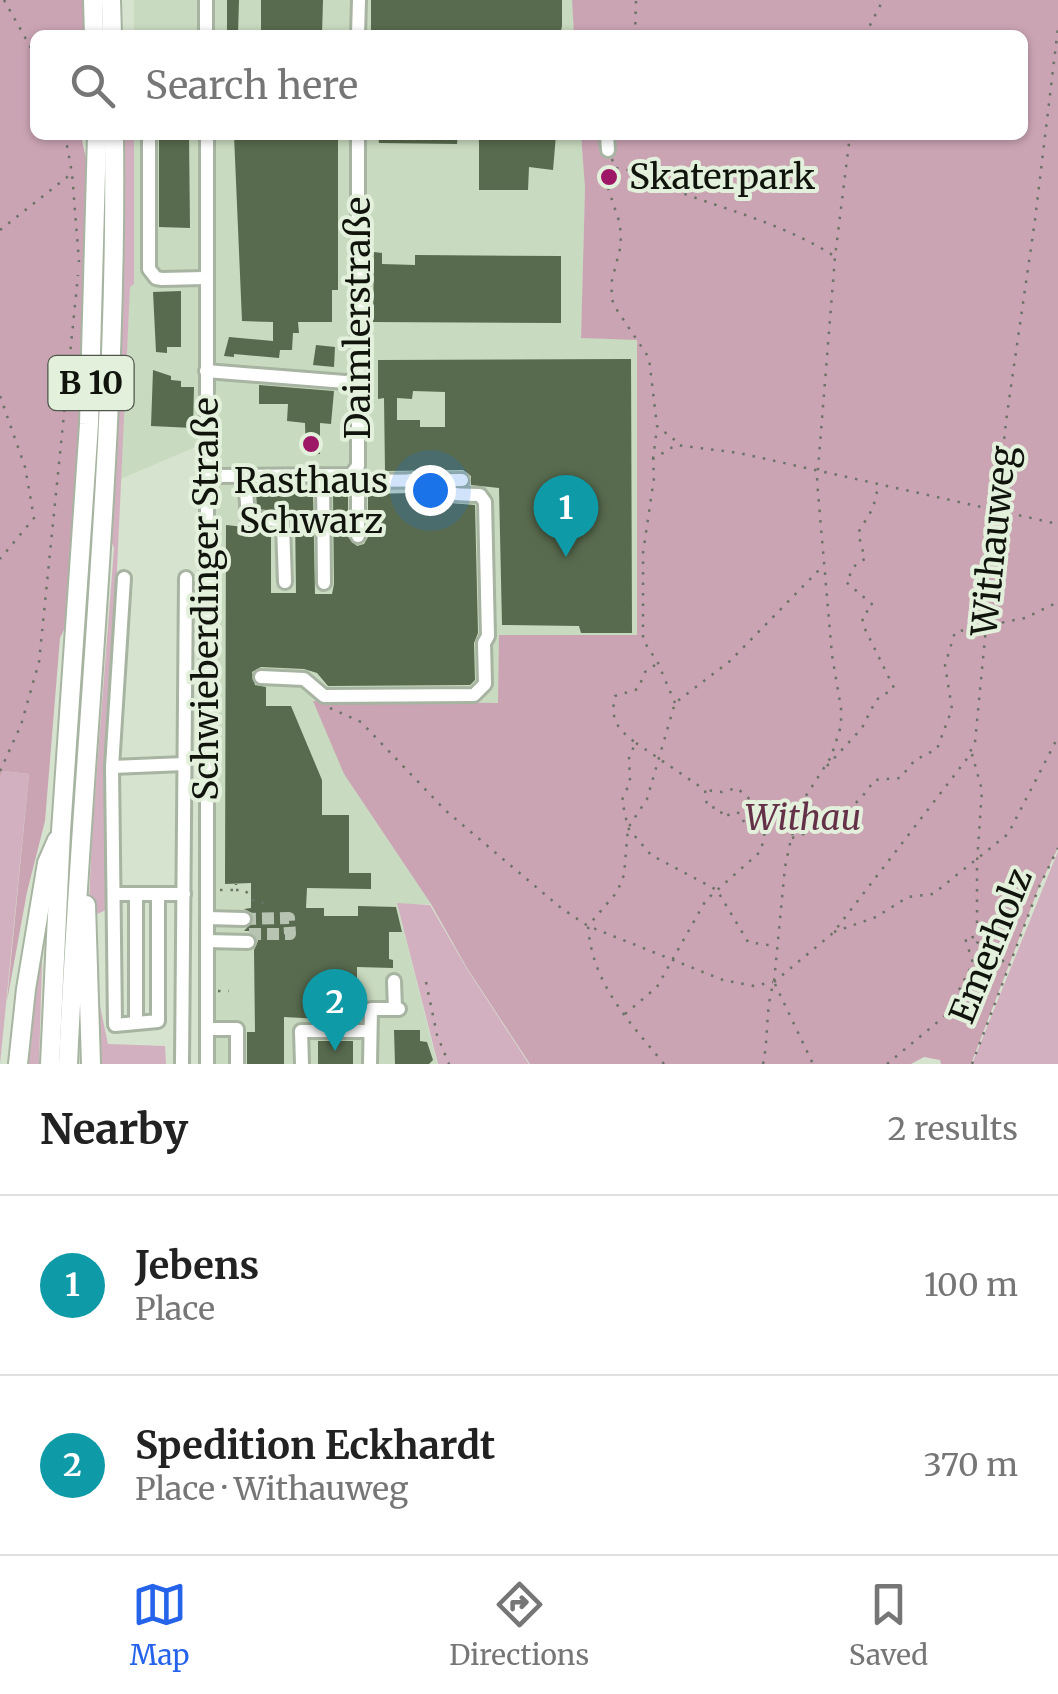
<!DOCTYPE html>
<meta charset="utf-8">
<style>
:root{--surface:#fff;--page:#f6f6f6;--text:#222;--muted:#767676;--line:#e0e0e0;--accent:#2563eb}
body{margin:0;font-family:Merriweather,serif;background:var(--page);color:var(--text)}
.you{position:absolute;left:430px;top:490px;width:35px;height:35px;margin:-25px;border:8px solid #fff;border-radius:50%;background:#1a73e8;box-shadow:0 0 0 15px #1a73e833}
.badge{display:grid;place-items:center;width:65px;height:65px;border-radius:50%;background:var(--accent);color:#fff;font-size:32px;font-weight:700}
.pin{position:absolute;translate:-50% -82px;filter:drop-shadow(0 2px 5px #0008)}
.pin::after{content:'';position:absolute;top:52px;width:35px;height:30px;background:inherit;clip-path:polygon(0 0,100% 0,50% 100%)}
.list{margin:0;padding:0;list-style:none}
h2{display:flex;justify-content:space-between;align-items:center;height:130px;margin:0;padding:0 40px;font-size:42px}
h2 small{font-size:32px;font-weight:400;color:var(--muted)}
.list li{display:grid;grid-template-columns:65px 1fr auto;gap:30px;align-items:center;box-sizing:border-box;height:180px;padding:0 40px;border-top:2px solid var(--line)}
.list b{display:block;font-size:38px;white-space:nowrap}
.list p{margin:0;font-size:32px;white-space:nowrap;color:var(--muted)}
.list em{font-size:32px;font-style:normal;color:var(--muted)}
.icon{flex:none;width:55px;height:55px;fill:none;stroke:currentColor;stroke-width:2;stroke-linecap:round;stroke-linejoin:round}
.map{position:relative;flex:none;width:1058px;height:1064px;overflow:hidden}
.search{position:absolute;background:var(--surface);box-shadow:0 2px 8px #0004;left:30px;right:30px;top:30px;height:110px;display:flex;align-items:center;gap:25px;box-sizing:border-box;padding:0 35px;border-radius:15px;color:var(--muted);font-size:38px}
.sheet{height:490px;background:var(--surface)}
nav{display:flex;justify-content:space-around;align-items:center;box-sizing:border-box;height:140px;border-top:2px solid var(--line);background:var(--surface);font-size:28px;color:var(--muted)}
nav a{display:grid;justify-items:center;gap:5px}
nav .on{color:var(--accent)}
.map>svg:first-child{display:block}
.built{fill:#c8dabf}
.green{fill:#d3b0bf}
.forest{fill:#cba4b4}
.building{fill:#586b4e;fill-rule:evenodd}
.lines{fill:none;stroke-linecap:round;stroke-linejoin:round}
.minor-tunnel{stroke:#b8c4b2;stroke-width:12;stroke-dasharray:12 6;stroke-linecap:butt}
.minor-casing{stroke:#a7b4a1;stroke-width:18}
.highway-casing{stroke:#a7b4a1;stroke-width:22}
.path{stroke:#6b7366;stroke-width:2.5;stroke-dasharray:2.5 8;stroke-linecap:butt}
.minor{stroke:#fff;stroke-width:12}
.highway{stroke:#fff;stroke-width:18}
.poi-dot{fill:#9e1766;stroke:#e3f0dc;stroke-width:4}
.labels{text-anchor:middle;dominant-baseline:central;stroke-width:8;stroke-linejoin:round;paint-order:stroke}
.shield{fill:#e3f0dc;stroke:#4f564b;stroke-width:2.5}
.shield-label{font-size:32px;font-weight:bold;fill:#10140d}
.poi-label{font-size:35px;fill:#10140d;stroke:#e3f0dc;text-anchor:start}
.street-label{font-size:35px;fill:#10140d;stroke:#e3f0dc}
.park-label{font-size:35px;font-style:italic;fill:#643149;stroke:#e3f0dc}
</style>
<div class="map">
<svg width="1058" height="1064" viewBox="0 0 1058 1064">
<rect width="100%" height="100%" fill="#d6e3cf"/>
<g class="built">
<path d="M134 0H572L574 35H134Z"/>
<path d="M134 135H581L585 188 581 338 637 339V636L500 635 499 703 315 701 344 774 431 904H397L437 1064H200L198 446 120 479 130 287 134 283Z"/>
</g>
<g class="green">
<path d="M121 135H134V284L130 287 108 767V909L93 916 89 905 92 834 114 548 111 541 120 281Z"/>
<path d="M3 771 29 774 0 1064V777Z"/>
<path d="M1058 851V1064H972Z"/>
<path d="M397 903 430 905 467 969 529 1064H438Z"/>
<path d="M43 928 39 1064H27V1043Z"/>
<path d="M100 1006 108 1044 165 1046 166 1064H97L94 1042Z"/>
</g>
<g class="forest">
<path d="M0 0H85L87 35H35V135H81L88 168 86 319 68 621 60 638 45 821 27 892 7 1001 29 774 3 771 0 777Z"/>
<path d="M572 0H1058V848L1039 887 971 1064H941L940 1060 924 1057 911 1064H530L467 968 431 904 344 774 313 701 498 703 499 635H637V340L581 338 585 188 581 135H1023V35H574Z"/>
</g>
<g class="building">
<path d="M227 0H239L238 35H227Z"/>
<path d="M261 0H323L322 35H261Z"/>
<path d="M371 0H562V26L560 35H371Z"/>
<path d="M159 135H189L190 228 159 227Z"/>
<path d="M234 135H338V290H332V322H298L299 333H293L292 350H280L279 358 234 354V357L224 356 229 337 273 341V322L242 321Z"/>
<path d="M378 135H458L457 144 379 143Z"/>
<path d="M479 135H556L553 170 529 167 528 190H479Z"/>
<path d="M374 252 382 253V264L415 265V255L561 256V323L373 322Z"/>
<path d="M181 291V347H167V353L156 352 153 292Z"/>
<path d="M316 345 335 347 334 367 313 365Z"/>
<path d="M631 359 632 633H581L579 626 502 625 499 488 471 485V476L463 470 385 471 384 398 378 399V360ZM413 391 445 392V427H420V420H397V398L412 399Z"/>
<path d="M153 370 171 376V380L181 381V387H194L193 428 151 426Z"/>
<path d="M259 385 334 391 331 424 320 423V454L306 455 305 423 287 421 288 404H259Z"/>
<path d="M256 492 313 493 315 594H332L334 584 333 493H348V537L357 546 364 544 368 537V494L413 493V500L475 505 478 633 474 643 475 680 470 685 328 686 317 673 304 669 261 667 252 672 255 685 266 687V706H291L322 780V815H349V873H371V889L307 888 306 908H324V916H358V906L396 907 402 932H389V959L393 960V968L357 967V1021L284 1017V1064H247V1032H255L254 950 258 941 254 931H244L254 920 252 913 244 909 251 908V883L225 884 226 525 271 530V593H296L295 513 257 509Z"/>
<path d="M394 1030H420V1041L427 1042 433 1060 429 1064H395Z"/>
<rect x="318" y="1041" width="35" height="23"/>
</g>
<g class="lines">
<path class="minor-tunnel" d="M244 919 289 918 290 934H248"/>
<g class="minor-casing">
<g id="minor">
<path d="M206 0V35"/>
<path d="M358 35 359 0"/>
<path d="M149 135V269L156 278 162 279 205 278"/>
<path d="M207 135V1064"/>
<path d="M607 135 608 150"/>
<path d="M206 371 358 383"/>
<path d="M245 475 248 518 278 520 283 525 285 582"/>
<path d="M351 475 358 481 462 480"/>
<path d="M207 476 351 475 358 466V135"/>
<path d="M323 476 324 583"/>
<path d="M358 481V536"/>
<path d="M124 578 112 767 115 1025 158 1021V894"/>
<path d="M261 677 304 679 324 696 474 695 485 684 484 643 488 636 485 502 480 495C454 495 432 493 410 480"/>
<path d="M112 767 184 764"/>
<path d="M114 894H184"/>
<path d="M136 894V1021"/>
<path d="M207 918 244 919"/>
<path d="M207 941 248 942"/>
<path d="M394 981 395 1009"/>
<path d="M207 1029H237V1064"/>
<path d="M182 1064 186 578"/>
<path d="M302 1064 301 1031H370"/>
<path d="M370 1064 371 1009H399"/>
</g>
</g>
<g class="highway-casing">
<g id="highway">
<path d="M93 0 94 35"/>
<path d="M111 0 112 35"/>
<path d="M86 905 91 1064"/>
<path d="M18 1064 26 989 47 863 57 840"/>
<path d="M50 1064 61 831 89 424 97 135"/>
<path d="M68 1064C82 754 118 445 114 135"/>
</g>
</g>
<g class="path">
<path d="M4 0 35 55"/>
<path d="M635 35 636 0"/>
<path d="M865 35 883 0"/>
<path d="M65 135 72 173 79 262"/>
<path d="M612 159 615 168C633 168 649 181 666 187 722 209 783 223 834 256"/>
<path d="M615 168 608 188 620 224 621 245 611 284 613 304 649 358 657 426 681 445"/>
<path d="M0 230 71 174"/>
<path d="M0 396 25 467 34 518 0 559"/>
<path d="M653 459 657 428"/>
<path d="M655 665 645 672 638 689 615 696C610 719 617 729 636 743L629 756 630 782 622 800 628 828 651 855 717 890 748 942 775 946"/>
<path d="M675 703 658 663 643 640V553L654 478 653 459 676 445 739 453 1058 524"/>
<path d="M330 708 361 722 445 810 561 908 588 926 723 980 754 986 773 982"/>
<path d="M636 743 705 790 707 806 720 809 723 817 736 812 741 814 745 825 753 820 766 826 796 818"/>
<path d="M972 754 982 790 977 862V942L1007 964"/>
<path d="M827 766 862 728 876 700 894 688 864 627 862 617 873 605 846 582 856 564 865 559 858 533 873 508 878 487"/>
<path d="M0 771 21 725 39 662 78 275"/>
<path d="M792 838C824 828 857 810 874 780L900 778 915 760 937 749 952 709 945 665 955 632 1025 618 1058 602"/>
<path d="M220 890H236V884"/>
<path d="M236 890H245L255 903H264V908"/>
<path d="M834 932 876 917 908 897 933 894 1008 834 1058 737"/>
<path d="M974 963 985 959 990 952"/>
<path d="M426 982 437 1035 449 1064"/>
<path d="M774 982 833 933 966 760 975 742 1006 421 1035 220 1058 28"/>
<path d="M775 984 813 1064"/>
<path d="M218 991H229"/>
<path d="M625 1014 657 987 706 900 761 851 766 826 754 803 737 788 722 792 705 790"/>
<path d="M664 1064C629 1021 592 984 588 926L617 892 624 875 628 828 647 799 675 703 730 661 822 567"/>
<path d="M763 1064C769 1036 765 1008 774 982L785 867 791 839 802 802 831 757 841 726V708L832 655 817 481 835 257 850 135"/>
<path d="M887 1064 946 1015 973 963 965 938 975 937"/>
<path d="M972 1064 1039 887 1058 848"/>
</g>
<use href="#minor" class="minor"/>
<use href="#highway" class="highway"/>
</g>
<g class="poi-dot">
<circle cx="609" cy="177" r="10"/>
<circle cx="311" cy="444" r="10"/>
</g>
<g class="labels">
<rect class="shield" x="48.5" y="356" width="85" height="54" rx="8"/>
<g class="shield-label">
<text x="91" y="383">B 10</text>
</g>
<g class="poi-label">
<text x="629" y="177">Skaterpark</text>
<text x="311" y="481" text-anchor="middle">Rasthaus<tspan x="311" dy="40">Schwarz</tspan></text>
</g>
<g class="street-label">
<text transform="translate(358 318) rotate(-90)">Daimlerstraße</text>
<text transform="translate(994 541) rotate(-84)">Withauweg</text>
<text transform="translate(206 599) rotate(-90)">Schwieberdinger Straße</text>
<text transform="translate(991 946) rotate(-68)">Emerholz</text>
</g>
<g class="park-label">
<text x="803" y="818">Withau</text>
</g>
</g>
</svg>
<div class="you"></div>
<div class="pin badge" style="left:566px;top:557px;background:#0f9aa8">1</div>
<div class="pin badge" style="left:335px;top:1051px;background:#0f9aa8">2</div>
<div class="search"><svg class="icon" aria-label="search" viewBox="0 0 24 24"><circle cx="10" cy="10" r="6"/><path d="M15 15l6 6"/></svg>Search here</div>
</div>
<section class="sheet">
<h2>Nearby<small>2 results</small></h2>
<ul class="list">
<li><span class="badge" style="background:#0f9aa8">1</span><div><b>Jebens</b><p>Place</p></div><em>100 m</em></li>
<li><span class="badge" style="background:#0f9aa8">2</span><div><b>Spedition Eckhardt</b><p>Place · Withauweg</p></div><em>370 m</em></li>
</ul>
</section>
<nav>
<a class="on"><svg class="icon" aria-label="map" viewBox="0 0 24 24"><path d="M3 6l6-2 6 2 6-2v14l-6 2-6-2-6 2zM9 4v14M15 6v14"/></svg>Map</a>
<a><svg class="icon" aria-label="directions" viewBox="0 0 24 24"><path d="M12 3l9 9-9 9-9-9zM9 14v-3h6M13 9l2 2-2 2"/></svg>Directions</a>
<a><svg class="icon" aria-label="saved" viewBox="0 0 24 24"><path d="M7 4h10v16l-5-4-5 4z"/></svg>Saved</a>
</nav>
